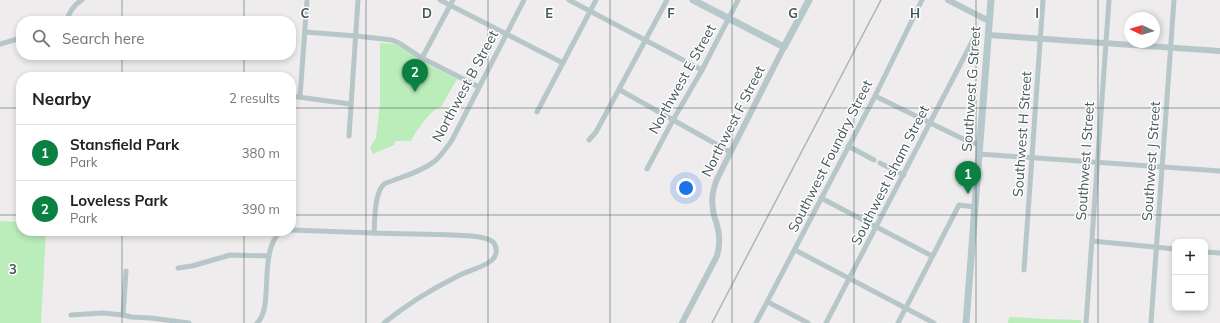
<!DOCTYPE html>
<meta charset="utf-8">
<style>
:root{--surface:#fff;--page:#f6f6f6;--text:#222;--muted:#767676;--line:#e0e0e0;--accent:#0b8043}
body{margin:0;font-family:Mulish,sans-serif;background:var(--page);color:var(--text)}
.controls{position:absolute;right:12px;bottom:12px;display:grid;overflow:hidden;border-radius:8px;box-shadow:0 2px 6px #0003}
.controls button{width:36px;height:36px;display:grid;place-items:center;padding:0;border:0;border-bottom:1px solid var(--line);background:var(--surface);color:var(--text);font:20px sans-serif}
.compass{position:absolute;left:1124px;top:12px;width:36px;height:36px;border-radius:50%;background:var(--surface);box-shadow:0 2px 6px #0003;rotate:274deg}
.you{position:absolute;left:686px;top:188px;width:14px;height:14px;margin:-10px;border:3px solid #fff;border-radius:50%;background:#1a73e8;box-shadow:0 0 0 6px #1a73e833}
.badge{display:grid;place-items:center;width:26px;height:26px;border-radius:50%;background:var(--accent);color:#fff;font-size:13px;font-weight:700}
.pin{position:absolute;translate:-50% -33px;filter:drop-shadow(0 1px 2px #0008)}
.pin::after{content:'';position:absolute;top:21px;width:14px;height:12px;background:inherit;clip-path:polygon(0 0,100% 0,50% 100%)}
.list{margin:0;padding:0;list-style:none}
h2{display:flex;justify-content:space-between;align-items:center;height:52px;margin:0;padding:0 16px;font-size:17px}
h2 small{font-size:13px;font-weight:400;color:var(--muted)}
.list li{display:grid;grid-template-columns:26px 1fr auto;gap:12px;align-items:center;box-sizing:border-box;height:56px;padding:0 16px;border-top:1px solid var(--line)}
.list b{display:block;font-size:15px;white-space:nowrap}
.list p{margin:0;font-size:13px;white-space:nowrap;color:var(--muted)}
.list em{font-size:13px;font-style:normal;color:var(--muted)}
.icon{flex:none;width:22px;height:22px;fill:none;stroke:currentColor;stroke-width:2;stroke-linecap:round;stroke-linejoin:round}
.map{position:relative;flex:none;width:1220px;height:323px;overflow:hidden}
.search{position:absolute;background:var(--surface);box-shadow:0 2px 6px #0003;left:16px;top:16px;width:280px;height:44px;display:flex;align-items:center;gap:10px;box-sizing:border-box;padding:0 14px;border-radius:16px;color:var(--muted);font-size:15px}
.panel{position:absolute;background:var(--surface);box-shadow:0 2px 6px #0003;left:16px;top:72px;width:280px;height:164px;border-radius:16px}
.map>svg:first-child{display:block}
.green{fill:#baedba}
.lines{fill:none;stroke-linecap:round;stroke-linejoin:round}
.minor{stroke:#b7c7c9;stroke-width:5}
.tertiary{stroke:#b7c7c9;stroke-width:6}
.secondary{stroke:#b5c8cb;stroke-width:7}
.rail{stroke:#aeb5b6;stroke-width:1.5}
.grid{fill:none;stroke:#455759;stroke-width:1;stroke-opacity:0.55}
.labels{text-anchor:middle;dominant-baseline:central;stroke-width:3;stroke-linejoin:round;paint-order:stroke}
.street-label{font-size:14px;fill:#455759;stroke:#fff}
.grid-label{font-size:13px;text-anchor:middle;font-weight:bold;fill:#455759;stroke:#fff;stroke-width:3;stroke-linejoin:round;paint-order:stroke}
</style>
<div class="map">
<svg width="1220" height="323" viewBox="0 0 1220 323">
<rect width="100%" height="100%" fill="#efeced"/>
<g class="green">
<path d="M380 43 394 44 404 48 429 65 457 79 441 107C431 109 416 131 411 141H395L394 145 373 154 370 147 376 138 380 104Z"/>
<path d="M0 221 21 222V231H46L41 323H0Z"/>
<path d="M1009 317 1047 319 1081 320V323H1008Z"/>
</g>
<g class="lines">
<g class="minor">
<path d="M440 0 563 63"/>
<path d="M569 0 702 70"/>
<path d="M66 21C70 12 73 5 82 0"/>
<path d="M305 32 356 36 392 40 399 43 422 58 479 87"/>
<path d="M0 44 21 38"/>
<path d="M422 58 453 0"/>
<path d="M620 90 730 152"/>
<path d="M291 96 350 104"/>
<path d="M875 96 959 137 973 143 980 144"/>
<path d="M300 97 307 0"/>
<path d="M537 112 596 0"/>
<path d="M349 136 358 0"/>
<path d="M589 140 596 132 667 0"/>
<path d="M848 146 874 160"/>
<path d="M979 154 1220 171"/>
<path d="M880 163 904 175"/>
<path d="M647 169 673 120 702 70 738 0"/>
<path d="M821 198 932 256"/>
<path d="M291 230 374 233C375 219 374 194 384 184 400 177 420 173 435 161 442 155 447 147 452 140L524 0"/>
<path d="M374 233C401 234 427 234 454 235 465 236 479 235 490 240 498 244 498 255 492 260 483 268 469 270 458 276 432 289 407 304 384 323"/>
<path d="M1092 241 1175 249"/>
<path d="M795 250 934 323"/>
<path d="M1205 252 1220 253"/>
<path d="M178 268 192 266 230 255 269 256"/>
<path d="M1024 270 1043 0"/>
<path d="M768 302 808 323"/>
<path d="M71 315 103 313 123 315 131 317 151 318 189 323"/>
<path d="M123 315 126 271"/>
<path d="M257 323C275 307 257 252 281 231"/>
<path d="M756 323 875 96 922 0"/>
<path d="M826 323 974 38"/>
<path d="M898 323 959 205 975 207"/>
<path d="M1086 323 1109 0"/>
<path d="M1151 323 1174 0"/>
</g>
<g class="tertiary">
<path d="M948 0 989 21"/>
<path d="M988 35 1220 51"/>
<path d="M682 323 717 256C720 245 720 235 717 225 716 220 713 215 713 209 711 199 713 189 717 179L784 47"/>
</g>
<g class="secondary">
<path d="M693 0 784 47 809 0"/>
<path d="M966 323 991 0"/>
</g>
<path class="rail" d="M712 323 881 0"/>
</g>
<path class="grid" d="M122 0V21M244 0V21M366 0V323M488 0V323M610 0V323M732 0V323M854 0V323M976 0V323M1098 0V323M122 55V77M244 55V77M0 108H21M291 108H1220M0 215H21M291 215H1220M122 231V323M244 231V323"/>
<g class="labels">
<g class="street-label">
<text transform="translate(682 79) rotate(-61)">Northwest E Street</text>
<text transform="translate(465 86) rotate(-62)">Northwest B Street</text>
<text transform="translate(971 89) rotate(-86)">Southwest G Street</text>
<text transform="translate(733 121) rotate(-63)">Northwest F Street</text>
<text transform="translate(1022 134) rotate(-86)">Southwest H Street</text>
<text transform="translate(830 156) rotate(-63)">Southwest Foundry Street</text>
<text transform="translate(1085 161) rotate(-86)">Southwest I Street</text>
<text transform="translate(1151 161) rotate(-86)">Southwest J Street</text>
<text transform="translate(890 175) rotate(-63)">Southwest Isham Street</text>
</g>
</g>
<g class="grid-label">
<text x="305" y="18">C</text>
<text x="427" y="18">D</text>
<text x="549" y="18">E</text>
<text x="671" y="18">F</text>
<text x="793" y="18">G</text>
<text x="915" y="18">H</text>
<text x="1037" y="18">I</text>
<text x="13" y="274">3</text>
</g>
</svg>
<div class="controls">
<button>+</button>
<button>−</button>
</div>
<svg class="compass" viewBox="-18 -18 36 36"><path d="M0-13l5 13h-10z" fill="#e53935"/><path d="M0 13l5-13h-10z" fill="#767676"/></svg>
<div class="you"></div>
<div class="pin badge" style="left:968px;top:194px">1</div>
<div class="pin badge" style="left:415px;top:92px">2</div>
<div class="search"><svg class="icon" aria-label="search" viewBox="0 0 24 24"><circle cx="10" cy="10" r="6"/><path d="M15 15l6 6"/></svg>Search here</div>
<section class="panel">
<h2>Nearby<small>2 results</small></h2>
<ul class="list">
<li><span class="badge">1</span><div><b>Stansfield Park</b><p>Park</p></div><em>380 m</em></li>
<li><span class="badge">2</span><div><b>Loveless Park</b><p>Park</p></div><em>390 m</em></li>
</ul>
</section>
</div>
